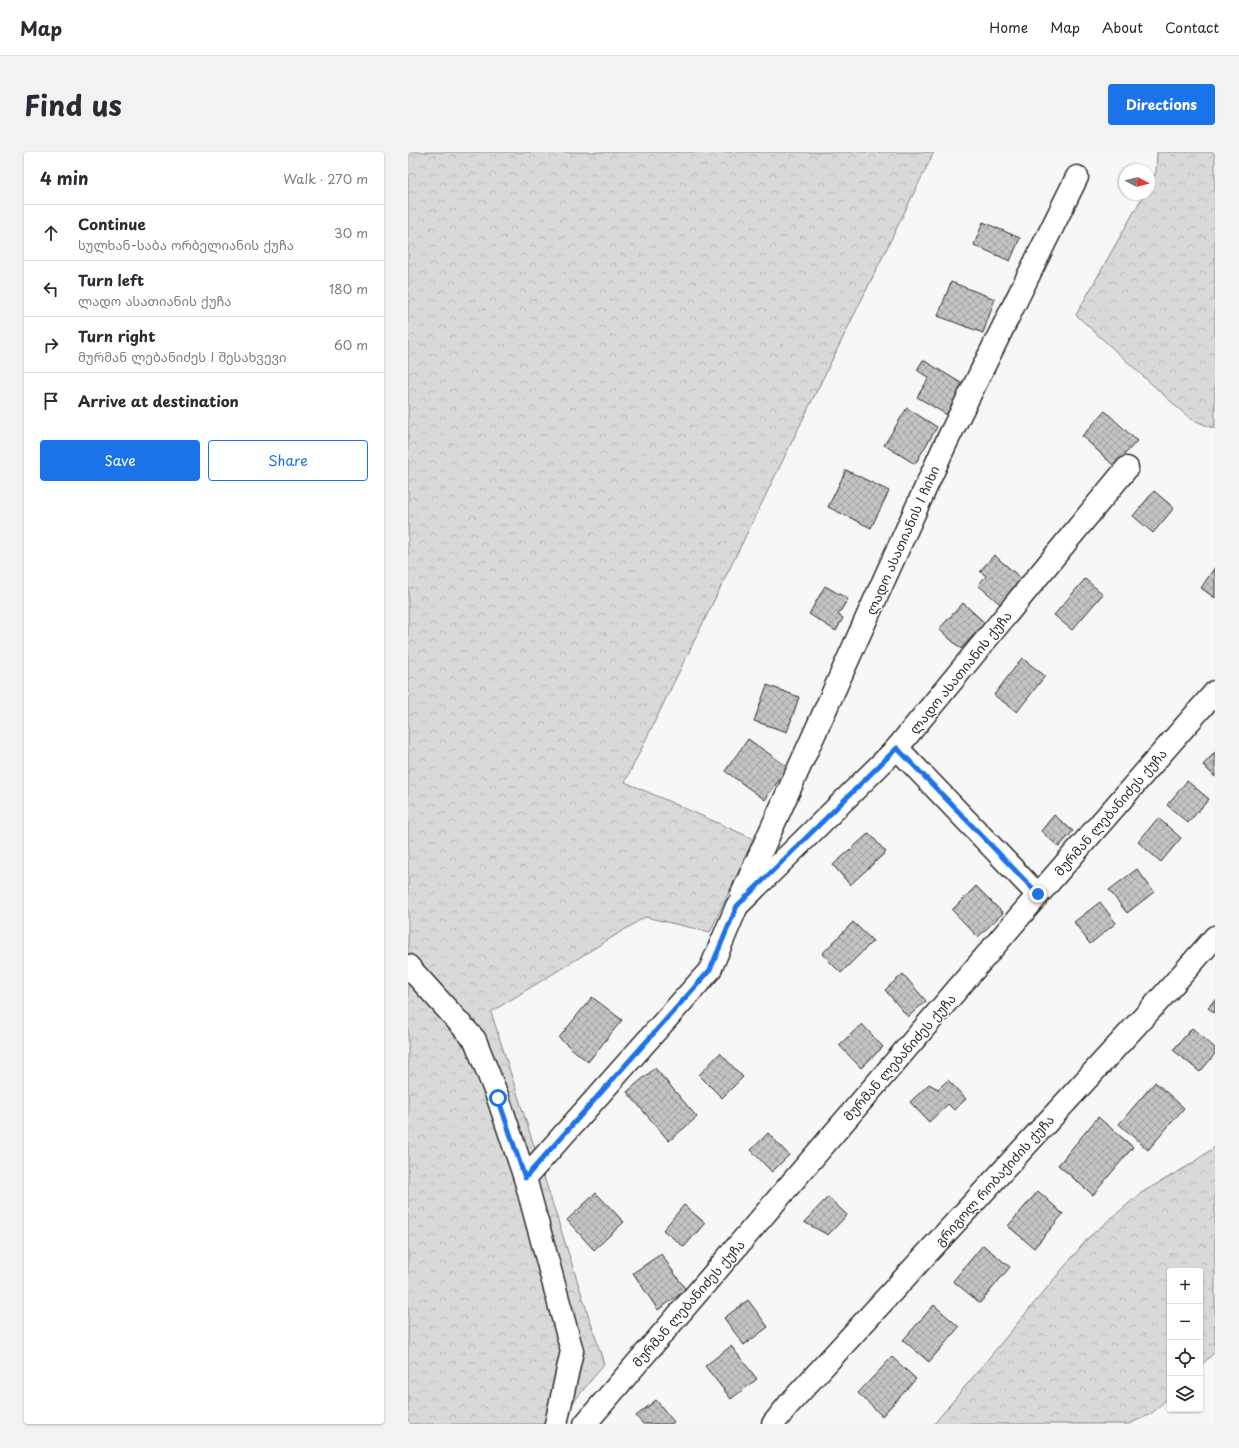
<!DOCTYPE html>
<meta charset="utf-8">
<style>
:root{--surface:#fff;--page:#f2f2f3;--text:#2b2b33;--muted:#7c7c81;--line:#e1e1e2;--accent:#1a73e8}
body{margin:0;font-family:"Playpen Sans","Noto Sans Georgian",sans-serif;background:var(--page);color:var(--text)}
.controls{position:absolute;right:12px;bottom:12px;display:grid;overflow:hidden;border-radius:4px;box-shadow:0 1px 3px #0004}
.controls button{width:36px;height:36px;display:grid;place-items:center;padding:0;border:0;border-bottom:1px solid var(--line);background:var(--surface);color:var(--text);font:20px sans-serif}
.compass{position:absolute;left:711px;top:12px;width:36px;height:36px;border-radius:50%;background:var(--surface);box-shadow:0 1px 3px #0004;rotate:97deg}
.stop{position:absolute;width:12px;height:12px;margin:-9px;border:3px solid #1a73e8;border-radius:50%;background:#fff}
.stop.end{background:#1a73e8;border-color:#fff;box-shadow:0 1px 4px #0008}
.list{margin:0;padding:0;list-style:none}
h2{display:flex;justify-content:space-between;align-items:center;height:52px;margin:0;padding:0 16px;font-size:17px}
h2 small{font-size:13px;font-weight:400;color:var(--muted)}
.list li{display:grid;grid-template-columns:26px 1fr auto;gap:12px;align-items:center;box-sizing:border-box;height:56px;padding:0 16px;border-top:1px solid var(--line)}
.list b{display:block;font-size:15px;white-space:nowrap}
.list p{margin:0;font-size:13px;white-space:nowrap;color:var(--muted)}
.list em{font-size:13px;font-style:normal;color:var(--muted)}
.actions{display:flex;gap:8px;padding:12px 16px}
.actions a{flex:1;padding:9px 0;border:1px solid var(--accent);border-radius:4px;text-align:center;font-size:14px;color:var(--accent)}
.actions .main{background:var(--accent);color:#fff}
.icon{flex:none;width:22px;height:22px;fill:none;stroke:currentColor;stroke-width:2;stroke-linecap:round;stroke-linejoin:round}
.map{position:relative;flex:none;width:807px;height:1272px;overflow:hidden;border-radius:4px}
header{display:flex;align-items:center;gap:24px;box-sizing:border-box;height:56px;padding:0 20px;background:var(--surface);border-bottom:1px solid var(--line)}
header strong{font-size:19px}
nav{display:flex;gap:22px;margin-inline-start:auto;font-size:14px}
.intro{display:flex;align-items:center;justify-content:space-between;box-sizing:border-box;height:96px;padding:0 24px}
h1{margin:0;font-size:28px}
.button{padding:10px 18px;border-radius:4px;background:var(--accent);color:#fff;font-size:14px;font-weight:700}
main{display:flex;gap:24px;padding:0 24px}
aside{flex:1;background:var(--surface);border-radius:4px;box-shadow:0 1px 3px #0004}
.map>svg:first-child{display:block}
.forest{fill:url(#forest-crowns);stroke:#828282}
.building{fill:url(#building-cross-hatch);stroke:#2b2b2b}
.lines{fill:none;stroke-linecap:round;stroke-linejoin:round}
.street-casing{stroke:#2b2b2b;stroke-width:25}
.street{stroke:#fff;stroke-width:22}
.route{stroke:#1a73e8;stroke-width:5}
.labels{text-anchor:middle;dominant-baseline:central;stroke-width:3;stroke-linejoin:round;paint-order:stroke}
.street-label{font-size:13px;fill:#2b2b2b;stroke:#fff}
</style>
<header>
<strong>Map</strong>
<nav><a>Home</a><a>Map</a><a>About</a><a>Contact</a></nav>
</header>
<div class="intro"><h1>Find us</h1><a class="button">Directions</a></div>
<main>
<aside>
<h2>4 min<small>Walk · 270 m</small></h2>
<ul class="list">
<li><svg class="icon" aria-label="ahead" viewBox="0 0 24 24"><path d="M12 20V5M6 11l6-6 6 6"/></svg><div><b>Continue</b><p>სულხან-საბა ორბელიანის ქუჩა</p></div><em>30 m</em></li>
<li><svg class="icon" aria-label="left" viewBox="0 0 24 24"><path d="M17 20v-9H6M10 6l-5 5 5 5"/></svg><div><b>Turn left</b><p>ლადო ასათიანის ქუჩა</p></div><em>180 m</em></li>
<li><svg class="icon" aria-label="right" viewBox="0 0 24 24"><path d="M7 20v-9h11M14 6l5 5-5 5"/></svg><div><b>Turn right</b><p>მურმან ლებანიძეს I შესახვევი</p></div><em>60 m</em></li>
<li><svg class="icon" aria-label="arrive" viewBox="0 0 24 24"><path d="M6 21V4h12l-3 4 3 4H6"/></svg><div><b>Arrive at destination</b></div></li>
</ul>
<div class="actions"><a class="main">Save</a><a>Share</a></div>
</aside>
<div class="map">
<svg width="807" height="1272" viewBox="0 0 807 1272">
<defs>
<pattern id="forest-crowns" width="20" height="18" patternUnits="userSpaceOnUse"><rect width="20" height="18" fill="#d9d9d9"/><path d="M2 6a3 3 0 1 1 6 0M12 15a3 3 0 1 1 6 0" fill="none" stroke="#bababa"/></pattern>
<pattern id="building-cross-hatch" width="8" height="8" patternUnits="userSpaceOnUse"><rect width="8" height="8" fill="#c4c4c4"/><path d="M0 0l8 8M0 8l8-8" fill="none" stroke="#9f9f9f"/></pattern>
</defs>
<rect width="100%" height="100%" fill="#f7f7f7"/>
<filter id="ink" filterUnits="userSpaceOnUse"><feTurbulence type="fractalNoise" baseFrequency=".025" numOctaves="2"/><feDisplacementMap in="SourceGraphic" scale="8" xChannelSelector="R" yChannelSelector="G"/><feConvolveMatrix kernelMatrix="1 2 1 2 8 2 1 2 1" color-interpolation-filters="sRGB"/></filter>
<g filter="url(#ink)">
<g class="forest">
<path d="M0 0H526L217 630 346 687 302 780 237 765 83 860 196 1212 148 1272H0Z"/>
<path d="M749 0H807V277L781 266 668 163 736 42H741V33L748 20Z"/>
<path d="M807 995V1200L792 1214V1119H762V1244L743 1262 721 1272H526L681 1085 733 1041 780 1014Z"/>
</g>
<g class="building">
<path d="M575 70 612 86 602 109 566 93Z"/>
<path d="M543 130 587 147 575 181 530 164Z"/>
<path d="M515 208 558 234 541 264 509 245 521 226 509 218Z"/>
<path d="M499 256 529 275 507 312 476 293Z"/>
<path d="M697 259 729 289 706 314 674 284Z"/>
<path d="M438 318 481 339 463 376 420 355Z"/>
<path d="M746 339 766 356 745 381 725 364Z"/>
<path d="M586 403 614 427 592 452 570 433 578 424 572 419Z"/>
<path d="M807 415V446L793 436Z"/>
<path d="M677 427 695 442 664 478 646 463Z"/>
<path d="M417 434 440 447 430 463 435 466 428 479 401 462Z"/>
<path d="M555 451 577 471 553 497 531 477Z"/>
<path d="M614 506 637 524 609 560 586 543Z"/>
<path d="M359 533 391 545 379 580 346 569Z"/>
<path d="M340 587 380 615 357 648 317 619Z"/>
<path d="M807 600V625L795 613Z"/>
<path d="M779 629 801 647 780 671 759 653Z"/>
<path d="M646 663 665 679 651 695 633 679Z"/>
<path d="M750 666 773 686 753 710 730 690Z"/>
<path d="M461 681 478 700 442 733 425 713Z"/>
<path d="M729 717 746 740 719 761 701 738Z"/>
<path d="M568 734 595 761 570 785 544 758Z"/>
<path d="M692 750 708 771 682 792 666 770Z"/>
<path d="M445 770 465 789 433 821 414 802Z"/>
<path d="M495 822 518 849 500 865 477 838Z"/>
<path d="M184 845 214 868 180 910 151 886Z"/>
<path d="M807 847V861L800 856Z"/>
<path d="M454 872 475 895 453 916 431 893Z"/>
<path d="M784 876 807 896V902L792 920 765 898Z"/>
<path d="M312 901 335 925 314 946 291 923Z"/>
<path d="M247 916 289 965 261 989 219 940Z"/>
<path d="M540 928 558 947 546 958 540 952 521 970 502 950 521 932 530 937Z"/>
<path d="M747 930 776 956 740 998 711 972Z"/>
<path d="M690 965 725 995 685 1043 650 1013Z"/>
<path d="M360 981 381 1003 364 1020 343 998Z"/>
<path d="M630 1039 655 1062 626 1096 600 1074Z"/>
<path d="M188 1041 216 1070 186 1098 159 1068Z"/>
<path d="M420 1045 439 1063 420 1083 396 1070Z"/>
<path d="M276 1053 297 1071 276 1095 255 1078Z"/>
<path d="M575 1093 602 1115 572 1151 545 1129Z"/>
<path d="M253 1102 278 1138 250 1158 225 1121Z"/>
<path d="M340 1148 360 1175 336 1193 316 1166Z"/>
<path d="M526 1153 551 1175 521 1210 495 1188Z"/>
<path d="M323 1194 349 1227 323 1247 297 1214Z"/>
<path d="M484 1205 508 1227 474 1264 450 1241Z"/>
<path d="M248 1248 266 1270 263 1272H235L228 1264Z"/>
</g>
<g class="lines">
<g class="street-casing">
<g id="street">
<path d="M489 596 630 743"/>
<path d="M334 742 536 295 669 25"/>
<path d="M0 814 67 888 90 946 117 1026 164 1199 148 1272"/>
<path d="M117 1026 302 818 329 754 489 596 719 316"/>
<path d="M177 1272 630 743 807 540"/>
<path d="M365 1272 381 1252 755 844 807 785"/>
</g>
</g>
<use href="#street" class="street"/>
</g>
</g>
<g class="lines" filter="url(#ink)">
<path class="route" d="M90 946 117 1026 302 818 329 754 489 596 630 742"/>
</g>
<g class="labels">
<g class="street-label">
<text transform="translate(494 388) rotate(-66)">ლადო ასათიანის I ჩიხი</text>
<text transform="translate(552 520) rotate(-51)">ლადო ასათიანის ქუჩა</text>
<text transform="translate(702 660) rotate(-49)">მურმან ლებანიძეს ქუჩა</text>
<text transform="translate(491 905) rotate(-49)">მურმან ლებანიძეს ქუჩა</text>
<text transform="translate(586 1028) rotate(-48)">გრიგოლ რობაქიძის ქუჩა</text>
<text transform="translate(280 1151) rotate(-49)">მურმან ლებანიძეს ქუჩა</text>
</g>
</g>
</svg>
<div class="controls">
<button>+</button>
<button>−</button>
<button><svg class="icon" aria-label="locate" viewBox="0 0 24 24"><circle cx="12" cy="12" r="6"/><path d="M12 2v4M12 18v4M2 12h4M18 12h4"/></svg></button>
<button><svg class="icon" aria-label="layers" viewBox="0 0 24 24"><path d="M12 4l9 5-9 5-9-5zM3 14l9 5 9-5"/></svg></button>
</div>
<svg class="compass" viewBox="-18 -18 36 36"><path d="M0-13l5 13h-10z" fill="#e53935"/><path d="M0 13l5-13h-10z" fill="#7c7c81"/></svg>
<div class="stop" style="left:90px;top:946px"></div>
<div class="stop end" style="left:630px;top:742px"></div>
</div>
</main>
